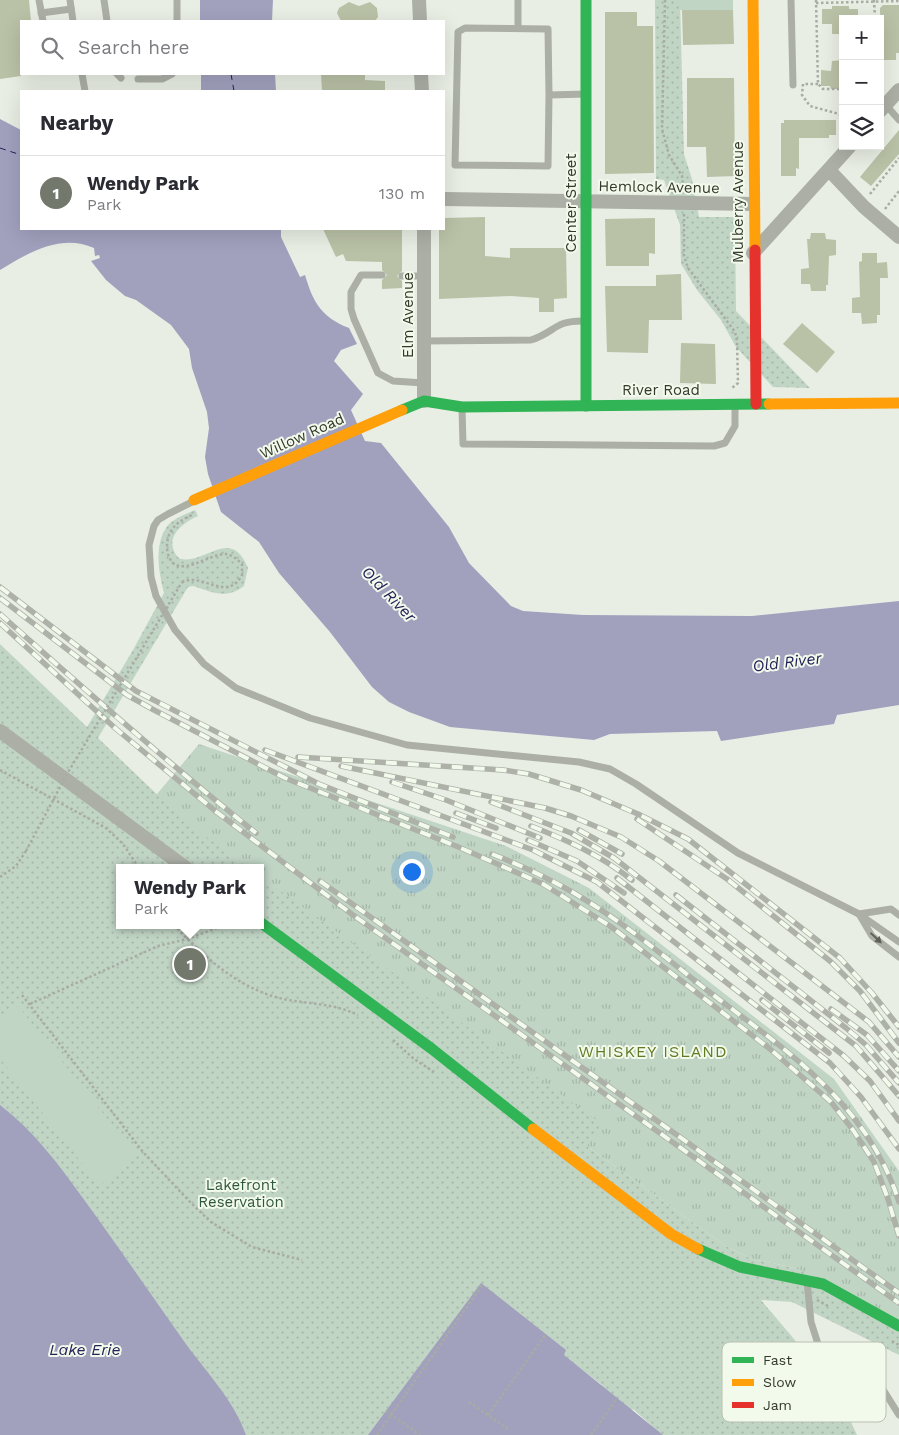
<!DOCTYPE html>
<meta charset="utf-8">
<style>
:root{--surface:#fff;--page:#f2f2f3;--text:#2b2b33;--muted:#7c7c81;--line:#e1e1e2;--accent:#73786c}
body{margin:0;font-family:"Work Sans",sans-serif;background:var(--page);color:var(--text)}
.controls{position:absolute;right:15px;top:15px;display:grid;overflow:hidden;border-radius:0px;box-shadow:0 5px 20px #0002}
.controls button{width:45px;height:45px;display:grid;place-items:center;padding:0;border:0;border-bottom:1px solid var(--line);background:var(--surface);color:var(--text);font:25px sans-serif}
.you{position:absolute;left:411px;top:871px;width:18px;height:18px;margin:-12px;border:4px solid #fff;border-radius:50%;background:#1a73e8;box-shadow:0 0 0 8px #1a73e833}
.badge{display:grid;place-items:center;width:32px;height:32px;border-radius:50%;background:var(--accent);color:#fff;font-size:16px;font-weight:700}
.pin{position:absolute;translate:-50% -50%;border:2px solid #fff;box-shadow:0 1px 5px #0006}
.popup{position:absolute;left:116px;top:864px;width:148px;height:65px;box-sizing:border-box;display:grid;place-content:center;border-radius:0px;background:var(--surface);filter:drop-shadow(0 1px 4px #0005);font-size:16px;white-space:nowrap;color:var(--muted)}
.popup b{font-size:19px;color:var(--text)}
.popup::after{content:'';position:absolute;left:50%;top:100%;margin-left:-10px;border:10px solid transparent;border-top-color:var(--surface)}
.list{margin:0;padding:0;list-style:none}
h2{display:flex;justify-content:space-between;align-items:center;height:65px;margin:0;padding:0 20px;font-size:21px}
h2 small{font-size:16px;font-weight:400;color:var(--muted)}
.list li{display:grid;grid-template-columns:32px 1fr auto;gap:15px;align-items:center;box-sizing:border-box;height:75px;padding:0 20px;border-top:1px solid var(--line)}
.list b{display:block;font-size:19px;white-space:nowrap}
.list p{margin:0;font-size:16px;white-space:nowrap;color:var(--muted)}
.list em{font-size:16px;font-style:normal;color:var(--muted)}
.icon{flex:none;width:28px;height:28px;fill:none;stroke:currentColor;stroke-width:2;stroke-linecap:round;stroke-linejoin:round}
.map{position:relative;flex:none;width:899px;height:1435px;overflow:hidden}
.search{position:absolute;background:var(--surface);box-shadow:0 5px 20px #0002;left:20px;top:20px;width:425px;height:55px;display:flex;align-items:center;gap:12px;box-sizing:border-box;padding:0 18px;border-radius:0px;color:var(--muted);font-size:19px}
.panel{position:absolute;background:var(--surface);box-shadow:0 5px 20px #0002;left:20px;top:90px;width:425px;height:140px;border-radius:0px}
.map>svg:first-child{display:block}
.grass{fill:url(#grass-tufts)}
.park{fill:url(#park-dots)}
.garden{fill:#c1d5c5}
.water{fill:#a1a1be}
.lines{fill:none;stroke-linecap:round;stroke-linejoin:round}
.ferry{stroke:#252159;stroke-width:1;stroke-dasharray:6 5;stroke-linecap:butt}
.building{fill:#b9c1a6}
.path{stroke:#a8aca3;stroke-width:2.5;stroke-dasharray:2.5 2.5;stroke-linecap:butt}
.lane{stroke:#abafa6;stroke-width:7}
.street{stroke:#abafa6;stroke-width:14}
.fast{stroke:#30b455;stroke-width:11}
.slow{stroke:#ff9f0a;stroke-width:11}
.jam{stroke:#e5322d;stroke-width:11}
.rail-casing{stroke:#adb1a8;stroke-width:5.5}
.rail{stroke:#f2faec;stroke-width:4;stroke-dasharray:11;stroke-linecap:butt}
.path-bridge{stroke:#a8aca3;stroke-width:2.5;stroke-dasharray:2.5 2.5;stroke-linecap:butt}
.oneway{fill:#5e6256}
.labels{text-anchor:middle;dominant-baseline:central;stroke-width:4;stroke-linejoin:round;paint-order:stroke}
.street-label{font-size:15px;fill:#34392b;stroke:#f2faec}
.park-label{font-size:15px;fill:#2f563e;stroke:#f2faec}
.water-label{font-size:16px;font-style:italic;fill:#252159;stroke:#f2faec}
.neighbourhood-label{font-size:16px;letter-spacing:1px;fill:#647924;stroke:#f2faec}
.key{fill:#f2faec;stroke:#b9c0b2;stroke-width:1}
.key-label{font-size:14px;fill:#34392b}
</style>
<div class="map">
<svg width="899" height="1435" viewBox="0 0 899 1435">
<defs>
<pattern id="grass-tufts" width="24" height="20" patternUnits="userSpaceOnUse" patternTransform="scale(1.25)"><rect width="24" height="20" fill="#c1d5c5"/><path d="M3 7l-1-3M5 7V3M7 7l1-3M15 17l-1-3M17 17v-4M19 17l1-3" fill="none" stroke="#a6b8a9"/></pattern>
<pattern id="park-dots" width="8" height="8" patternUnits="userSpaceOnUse" patternTransform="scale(1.25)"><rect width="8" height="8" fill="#c1d5c5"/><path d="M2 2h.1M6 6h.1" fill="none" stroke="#a6b8a9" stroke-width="1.8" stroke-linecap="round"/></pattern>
</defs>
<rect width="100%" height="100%" fill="#e9eee4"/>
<path class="grass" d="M199 744 506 846 589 888 834 1079 899 1171V1319L795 1268 752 1259 724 1245 260 910V868H202L140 823 157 794Z"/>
<g class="park">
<path d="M655 0H680L684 154 692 179 699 217H735L736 311 810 388 773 387 736 347 721 320 697 290 681 264 680 225 664 180 656 179Z"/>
<path d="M195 510 198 516C185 522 167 534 174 551 175 554 178 558 181 559 206 564 231 526 248 568L244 586C226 600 212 592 193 586L188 587 98 738 187 823 249 868H120V925H260V876L603 1125 587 1146 724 1245 752 1259 795 1268 821 1277 899 1319V1355L792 1302 761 1300C797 1343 835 1383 857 1435H644L651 1425 633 1409 614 1435H567L602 1385 564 1356 444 1435H54L0 1393V644L87 727 133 650 164 593C159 574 154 546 166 528 171 519 186 514 195 510Z"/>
</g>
<g class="garden">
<rect x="680" y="0" width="53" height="10"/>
<path d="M18 1006 136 1155 100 1186 0 1059V1020Z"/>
</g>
<g class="water">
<path d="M200 0H273L272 21H200Z"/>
<path d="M201 74H275L276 91H201Z"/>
<path d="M0 119 21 130V229H281V237L300 277 305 275C313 302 321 317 349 328L357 344 341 350 334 361 363 394 351 410 365 441 381 443 449 527 469 563 511 606 523 611 583 615 752 616 899 601V705L837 715 834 724 721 741 717 731 610 734 594 740 450 727 409 712 389 702 372 687 330 632 279 573 259 542 221 512 208 474 205 457 209 428 207 412 192 368 189 349 171 325 136 300 125 296 106 280 91 261 100 258 99 255 95 256 94 248C61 233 28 253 0 270Z"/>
<path d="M0 1105C34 1131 60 1166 85 1201 118 1246 149 1292 181 1337 203 1369 233 1398 246 1435H0Z"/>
<path d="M481 1283 566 1350 564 1355 663 1435H368Z"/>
</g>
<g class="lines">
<g class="ferry">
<path d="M231 74 234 91"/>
<path d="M0 148 21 155"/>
</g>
</g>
<g class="building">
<path d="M0 0H29L31 21H21V76L0 79Z"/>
<path d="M349 2 359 6 370 2 377 8 378 17 375 21H341L337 13 339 8Z"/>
<path d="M883 5H899V53H896V60H881L880 8Z"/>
<path d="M832 6H849V9H858V19H843V34H832V24H822V9H832Z"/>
<path d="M682 10H733L734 44 683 45Z"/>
<path d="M605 12H637V26H653L654 173 605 174Z"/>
<path d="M843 60V89H831L830 86H821V70L831 71 832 61Z"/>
<path d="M321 74H365V80L385 81V91H322Z"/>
<path d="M687 78H734L735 176 707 177 706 147H687Z"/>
<path d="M784 120H836V135H829V138H799V169L796 168V176H781V123H784Z"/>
<path d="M899 130V154L871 186 860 177Z"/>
<path d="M485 217V256L510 258V248H566L567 298 554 299V312H539V298L511 296 439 299V229H444V218Z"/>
<path d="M655 218V254L649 253V266H606L605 219Z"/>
<path d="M323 229H402V271L397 276 402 281V288L382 289V280L387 275 382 270V262L346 261 343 254 336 257Z"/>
<path d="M811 233H825L826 239 836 240V255L829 256 828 285H826V291H811L810 284H801V269L809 268 807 239H810Z"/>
<path d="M862 253H877V263L887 262 888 278H880V315H877V323L862 324 861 313H852V298L860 297 859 262 862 261Z"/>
<path d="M681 274 682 320H649L648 353 607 352 605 286H656V275Z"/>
<path d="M802 323 835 352 817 373 783 344Z"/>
<path d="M681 343 715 344 716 384 680 383Z"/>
</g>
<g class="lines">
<g class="path">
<path d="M665 0 662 129 669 155 682 176 684 191"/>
<path d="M816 0 818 84 823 89H843"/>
<path d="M874 0 875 19"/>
<path d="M816 3 899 1"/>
<path d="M818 84H803L802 95 810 106 839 114 843 118"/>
<path d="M870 194 899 158"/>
<path d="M885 209 899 191"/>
<path d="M684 214V256L688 268 735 332 737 341 738 383 732 388"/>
<path d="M182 582C203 572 227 603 242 575V564C237 559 232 555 226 554 209 553 176 582 168 554 166 546 167 538 171 531 176 523 183 519 192 515"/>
<path d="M0 770 106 828 123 844 139 868"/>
<path d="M0 877 16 866 26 851"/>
<path d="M174 925C205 958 241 991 288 1000 313 1004 335 1004 358 1015"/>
<path d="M22 995 143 1152 191 1203 211 1222 252 1247 302 1260"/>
<path d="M30 1004 158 946 187 939 225 925"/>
<path d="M393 1040 414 1059 434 1072"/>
<path d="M817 1300 828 1306"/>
<path d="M892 1341 899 1345"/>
<path d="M469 1402 508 1429"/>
<path d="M386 1411 420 1435"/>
<path d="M488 1415 546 1334"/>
<path d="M377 1435 483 1284"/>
<path d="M591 1435 617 1398"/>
</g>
<g class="lane">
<path d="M39 0 43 21"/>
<path d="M70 0 73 21"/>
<path d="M104 0 107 21"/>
<path d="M791 0 793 85"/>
<path d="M41 13 71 9"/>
<path d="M177 21V0"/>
<path d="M518 28V0"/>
<path d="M82 74 85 91"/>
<path d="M117 74 121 78"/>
<path d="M138 79H162L172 74"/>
<path d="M549 95 548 166 455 165 458 32 465 28 548 29 549 95 586 94"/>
<path d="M886 105 899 120"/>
<path d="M382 275H361L351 292V309L354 319 378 373 393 381 424 383"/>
<path d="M402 276H424"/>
<path d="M424 341 531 340C556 332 554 320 585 321"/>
<path d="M462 408 463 444 714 446 725 443 735 426V405"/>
<path d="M194 501 168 514 158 520 154 526 149 545 151 577 156 596 175 630 204 664 236 688 310 718 407 745 579 762 610 769 636 784 738 853 859 914 899 942"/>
<path d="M899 915 891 909 859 914 872 936 899 957"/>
<path d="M807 1281 811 1322 818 1344 835 1363 879 1383 899 1415"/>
</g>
<g class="street">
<path d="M419 0 420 21"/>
<path d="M421 74 422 91"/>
<path d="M880 111 899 90"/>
<path d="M829 170 864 207 899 237"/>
<path d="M444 199 753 204"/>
<path d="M424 229V401"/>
<path d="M753 253 850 146"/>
<path d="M0 731 186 868"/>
</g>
<g class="fast">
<path d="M586 0V406"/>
<path d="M402 410 424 401 462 407 769 404"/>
<path d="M260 922 432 1049 533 1129"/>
<path d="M698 1249 740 1267 823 1284 899 1326"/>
</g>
<g class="slow">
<path d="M753 0 755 250"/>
<path d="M769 404 899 403"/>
<path d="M194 500 402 410"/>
<path d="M533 1129 671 1234 698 1249"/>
</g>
<path class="jam" d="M755 250 756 404"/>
<g class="rail-casing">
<g id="rail">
<path d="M0 587 136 691 319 784 453 837"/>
<path d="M0 598 127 695 154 710 285 778 456 846 543 884 610 926 770 1049 831 1102 853 1130 874 1162 888 1199 899 1236"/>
<path d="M0 614C84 689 168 763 256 833"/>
<path d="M0 623 115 728 214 810 353 915 899 1303"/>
<path d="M265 750 533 850 597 882 830 1063 861 1097 899 1149"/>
<path d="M298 757 503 770 529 774 581 790 638 814 688 839 840 958 872 993 899 1027"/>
<path d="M341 766 545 808 571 816 621 837 659 861 869 1022 899 1057"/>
<path d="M392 782 446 800 540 838"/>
<path d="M491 802 571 833 614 858 856 1046 899 1096"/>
<path d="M456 813 496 828"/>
<path d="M637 819 727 879 830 961 860 991 899 1043"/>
<path d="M531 826C569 841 600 855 632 880"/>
<path d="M579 830 622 854"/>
<path d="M528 840 577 861 624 893"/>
<path d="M492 854C520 865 548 878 574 893 622 921 665 957 708 991 786 1050 868 1104 899 1202"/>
<path d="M617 878 844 1056 870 1081 899 1121"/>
<path d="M320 881 899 1293"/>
<path d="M676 895 846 1028 866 1045 899 1083"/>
<path d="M762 1000 829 1053"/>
<path d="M831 1009 867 1035 899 1071"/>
</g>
</g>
<use href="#rail" class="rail"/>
<path class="path-bridge" d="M26 851 67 774 182 582"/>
</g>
<defs><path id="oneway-solid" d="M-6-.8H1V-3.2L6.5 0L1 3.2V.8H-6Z" transform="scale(1.25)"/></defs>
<use class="oneway" href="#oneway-solid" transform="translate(876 938) rotate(43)"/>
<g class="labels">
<g class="street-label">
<text transform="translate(659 187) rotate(1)">Hemlock Avenue</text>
<text transform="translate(738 202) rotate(-90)">Mulberry Avenue</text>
<text transform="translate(571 203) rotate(-90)">Center Street</text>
<text transform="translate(408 315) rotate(-90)">Elm Avenue</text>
<text x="661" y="390">River Road</text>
<text transform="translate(302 436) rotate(-24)">Willow Road</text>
</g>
<g class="park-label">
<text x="241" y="1185">Lakefront<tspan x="241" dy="17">Reservation</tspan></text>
</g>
<g class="water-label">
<text transform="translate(389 594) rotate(46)">Old River</text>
<text transform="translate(787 662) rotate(-7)">Old River</text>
<text x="85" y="1349">Lake Erie</text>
</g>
<g class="neighbourhood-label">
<text x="653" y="1051">WHISKEY ISLAND</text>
</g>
</g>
<rect x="722" y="1342" width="164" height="80" rx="8" class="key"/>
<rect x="732" y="1357" width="22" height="6" fill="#30b455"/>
<rect x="732" y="1379" width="22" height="7" fill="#ff9f0a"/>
<rect x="732" y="1402" width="22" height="6" fill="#e5322d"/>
<g class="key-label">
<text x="763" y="1365">Fast</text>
<text x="763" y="1387">Slow</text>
<text x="763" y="1410">Jam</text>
</g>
</svg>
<div class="controls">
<button>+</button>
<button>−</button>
<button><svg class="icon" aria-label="layers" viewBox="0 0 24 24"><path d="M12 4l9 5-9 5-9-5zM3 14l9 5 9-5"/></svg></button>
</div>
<div class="you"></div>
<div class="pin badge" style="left:190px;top:964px">1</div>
<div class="popup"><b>Wendy Park</b>Park</div>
<div class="search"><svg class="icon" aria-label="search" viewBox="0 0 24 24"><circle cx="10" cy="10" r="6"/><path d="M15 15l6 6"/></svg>Search here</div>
<section class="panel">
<h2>Nearby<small></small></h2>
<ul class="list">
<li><span class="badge">1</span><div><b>Wendy Park</b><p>Park</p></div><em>130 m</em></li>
</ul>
</section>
</div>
